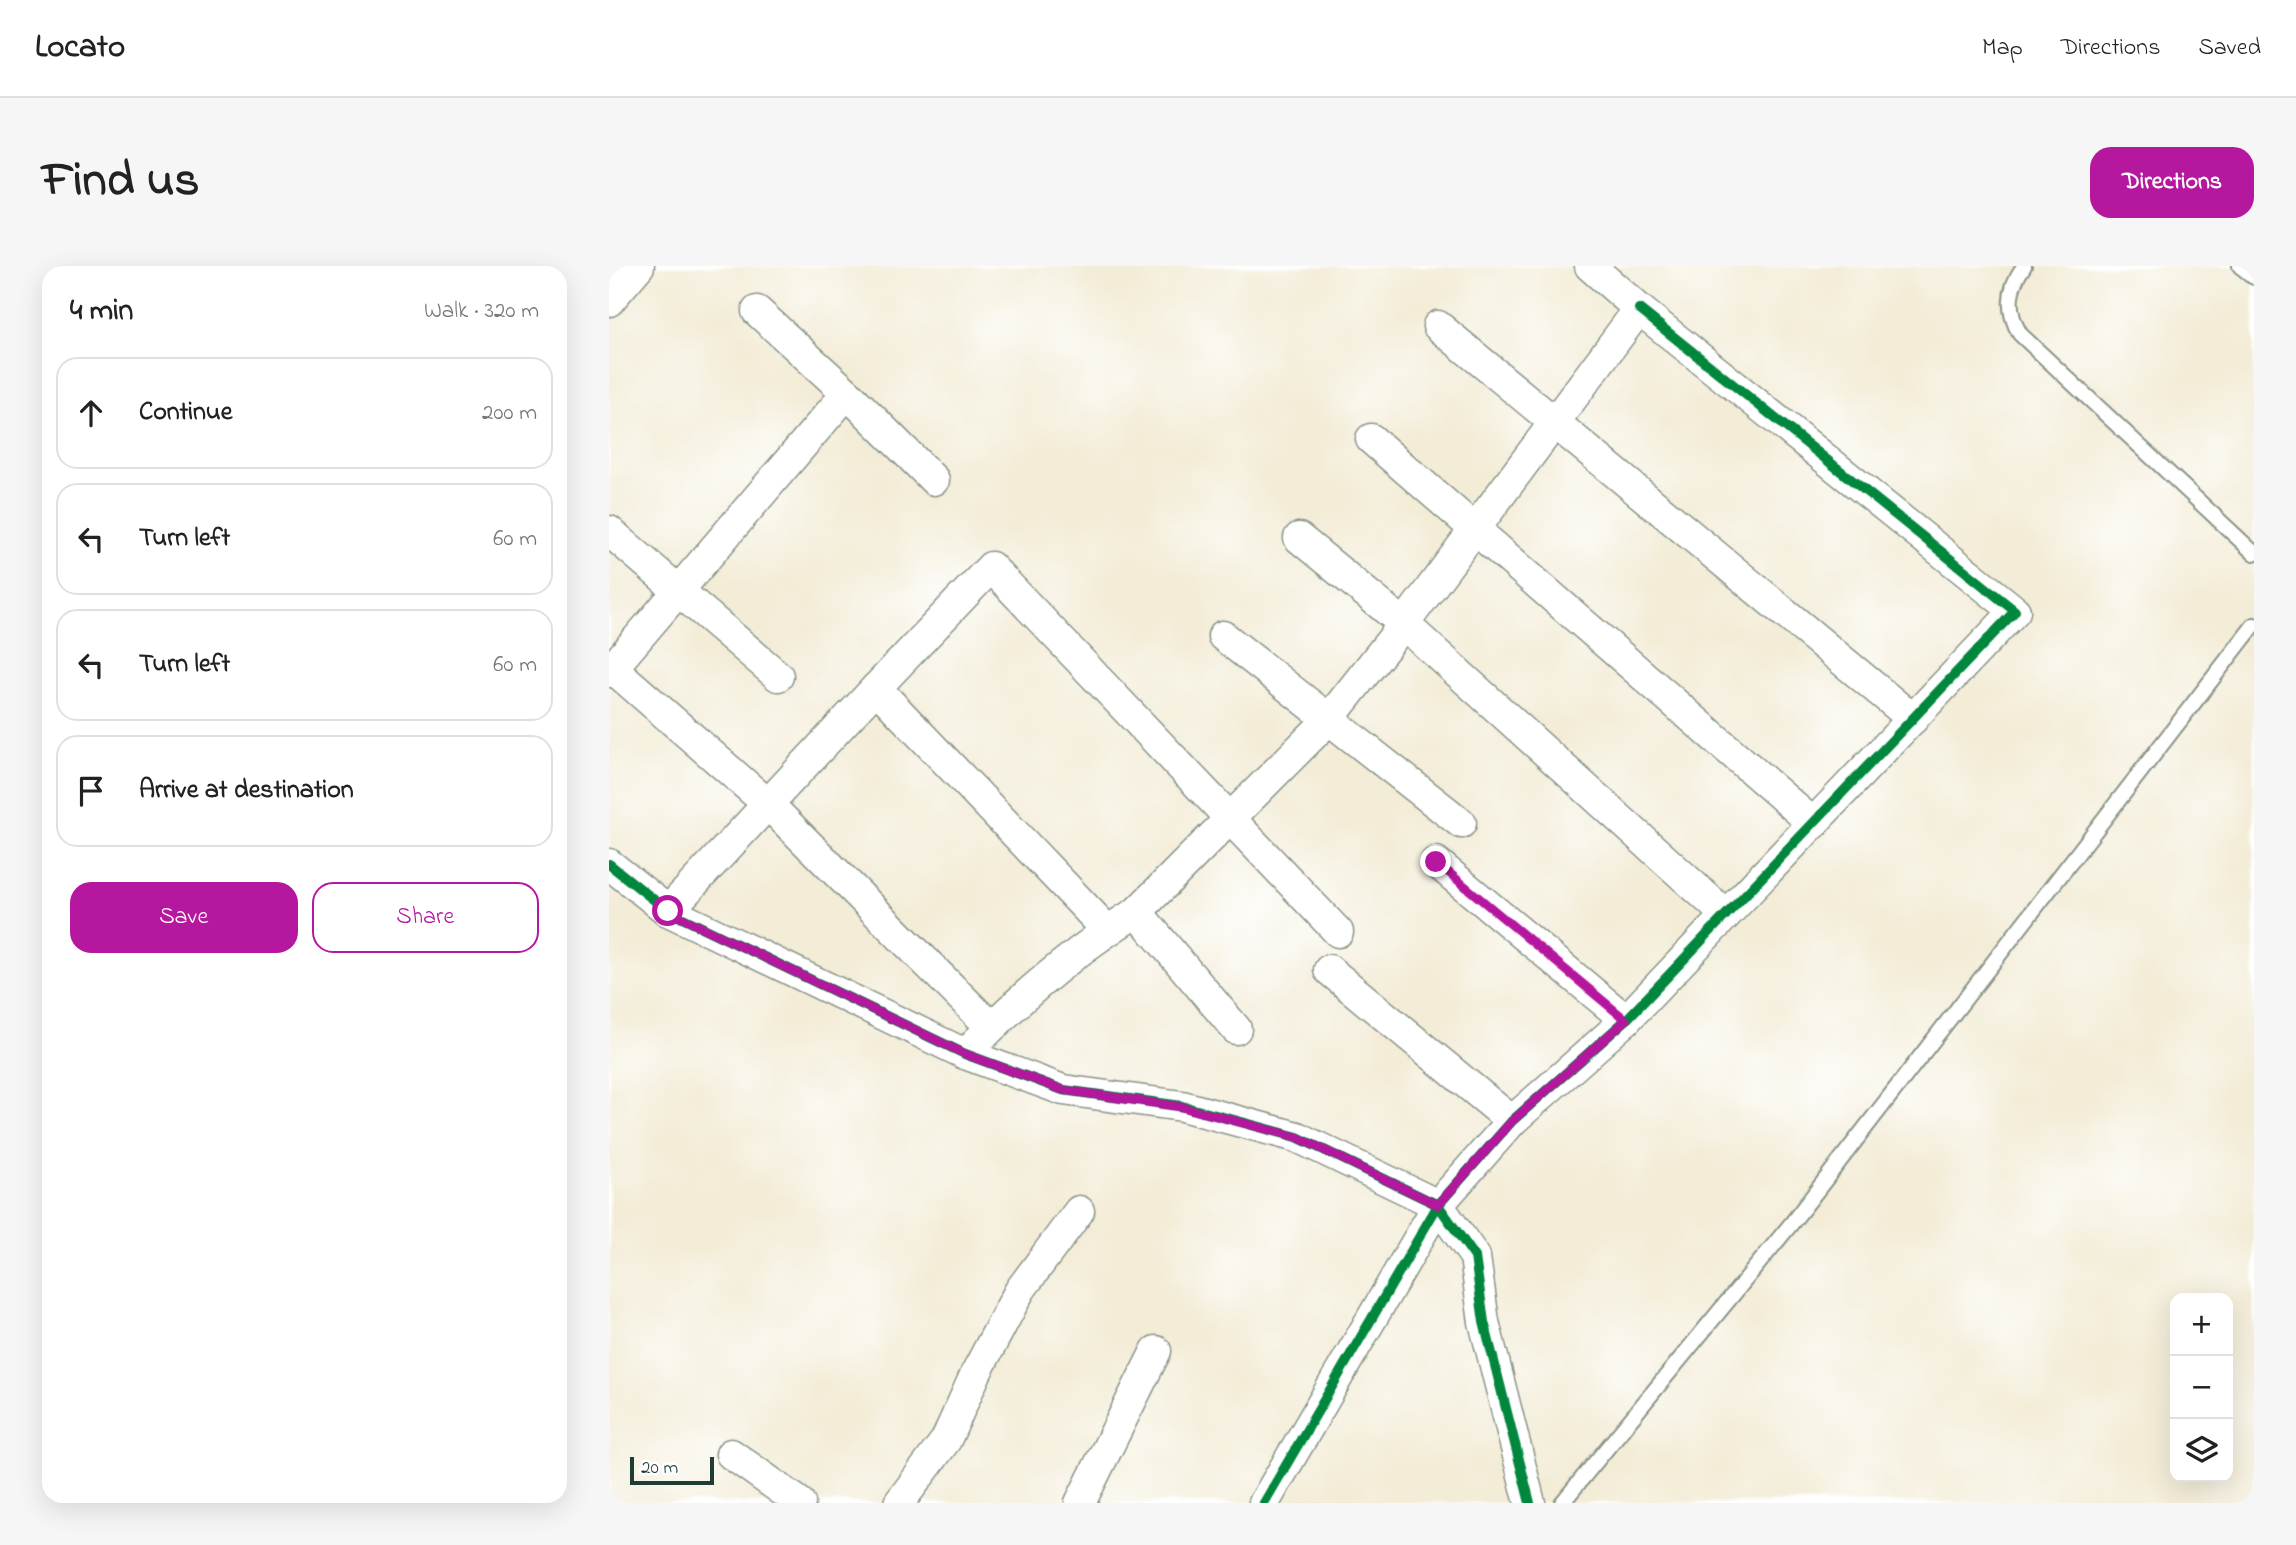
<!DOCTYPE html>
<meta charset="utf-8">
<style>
:root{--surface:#fff;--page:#f6f6f6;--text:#222;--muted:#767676;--line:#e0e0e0;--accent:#b5179e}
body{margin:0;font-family:"Indie Flower",sans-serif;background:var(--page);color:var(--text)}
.controls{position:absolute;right:21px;bottom:21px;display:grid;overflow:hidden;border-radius:14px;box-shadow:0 7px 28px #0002}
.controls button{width:63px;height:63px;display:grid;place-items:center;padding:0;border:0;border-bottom:2px solid var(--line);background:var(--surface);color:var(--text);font:35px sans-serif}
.scale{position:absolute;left:21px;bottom:18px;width:84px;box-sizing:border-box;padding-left:7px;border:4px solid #1f3d34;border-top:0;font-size:19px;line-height:24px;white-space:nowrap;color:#1f3d34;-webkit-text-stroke:5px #fff;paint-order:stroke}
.stop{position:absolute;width:21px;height:21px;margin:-16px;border:5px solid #b5179e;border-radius:50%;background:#fff}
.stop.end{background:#b5179e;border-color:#fff;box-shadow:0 2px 7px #0008}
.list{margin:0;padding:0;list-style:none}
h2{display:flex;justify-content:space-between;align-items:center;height:91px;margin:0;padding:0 28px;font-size:30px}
h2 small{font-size:23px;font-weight:400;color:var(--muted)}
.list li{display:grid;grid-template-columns:46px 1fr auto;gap:21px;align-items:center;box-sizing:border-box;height:112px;margin:0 14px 14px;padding:0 14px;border:2px solid var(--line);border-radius:21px}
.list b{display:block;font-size:26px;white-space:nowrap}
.list em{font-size:23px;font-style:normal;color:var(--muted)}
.actions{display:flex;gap:14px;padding:21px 28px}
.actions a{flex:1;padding:16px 0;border:2px solid var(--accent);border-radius:21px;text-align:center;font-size:24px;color:var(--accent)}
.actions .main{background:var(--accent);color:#fff}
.icon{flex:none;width:38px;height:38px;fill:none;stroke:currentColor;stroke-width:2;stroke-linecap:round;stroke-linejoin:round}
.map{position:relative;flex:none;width:1645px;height:1237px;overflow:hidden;border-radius:21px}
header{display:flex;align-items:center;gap:42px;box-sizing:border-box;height:98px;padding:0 35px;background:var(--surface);border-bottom:2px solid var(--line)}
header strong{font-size:33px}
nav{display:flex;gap:38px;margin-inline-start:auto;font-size:24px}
.intro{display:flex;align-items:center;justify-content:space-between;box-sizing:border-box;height:168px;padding:0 42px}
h1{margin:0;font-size:49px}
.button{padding:18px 32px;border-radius:21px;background:var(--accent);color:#fff;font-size:24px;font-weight:700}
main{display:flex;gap:42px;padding:0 42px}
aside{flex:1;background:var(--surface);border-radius:21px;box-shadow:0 7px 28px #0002}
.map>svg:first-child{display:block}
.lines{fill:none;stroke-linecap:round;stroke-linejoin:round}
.lane-casing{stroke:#899486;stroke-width:18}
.street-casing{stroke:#899486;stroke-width:33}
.lane{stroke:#fff;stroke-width:14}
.street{stroke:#fff;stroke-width:30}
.cycleway-casing{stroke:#fff;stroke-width:15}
.cycleway{stroke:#00873e;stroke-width:10}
.route{stroke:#b5179e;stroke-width:9}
</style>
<header>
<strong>Locato</strong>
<nav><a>Map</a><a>Directions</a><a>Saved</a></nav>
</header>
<div class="intro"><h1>Find us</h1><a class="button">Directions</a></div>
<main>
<aside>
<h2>4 min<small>Walk · 320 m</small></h2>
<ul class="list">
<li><svg class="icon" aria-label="ahead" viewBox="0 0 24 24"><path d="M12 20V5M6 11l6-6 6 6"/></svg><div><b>Continue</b></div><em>200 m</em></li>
<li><svg class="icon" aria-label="left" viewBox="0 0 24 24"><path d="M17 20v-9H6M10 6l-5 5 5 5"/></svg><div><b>Turn left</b></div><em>60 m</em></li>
<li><svg class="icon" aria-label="left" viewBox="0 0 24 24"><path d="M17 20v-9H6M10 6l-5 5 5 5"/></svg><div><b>Turn left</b></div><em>60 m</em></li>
<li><svg class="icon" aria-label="arrive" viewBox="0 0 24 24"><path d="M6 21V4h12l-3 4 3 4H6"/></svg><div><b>Arrive at destination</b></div></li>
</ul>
<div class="actions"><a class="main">Save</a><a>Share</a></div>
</aside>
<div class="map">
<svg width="1645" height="1237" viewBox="0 0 1645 1237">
<rect width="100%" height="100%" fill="#fff"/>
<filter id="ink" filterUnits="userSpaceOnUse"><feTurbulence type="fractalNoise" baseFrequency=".0143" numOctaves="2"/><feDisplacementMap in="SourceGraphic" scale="14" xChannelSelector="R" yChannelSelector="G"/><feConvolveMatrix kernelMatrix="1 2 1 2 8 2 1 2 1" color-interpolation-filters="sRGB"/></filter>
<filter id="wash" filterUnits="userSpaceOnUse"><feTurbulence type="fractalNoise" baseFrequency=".00686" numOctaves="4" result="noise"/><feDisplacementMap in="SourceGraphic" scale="28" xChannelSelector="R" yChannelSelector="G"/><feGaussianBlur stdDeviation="1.57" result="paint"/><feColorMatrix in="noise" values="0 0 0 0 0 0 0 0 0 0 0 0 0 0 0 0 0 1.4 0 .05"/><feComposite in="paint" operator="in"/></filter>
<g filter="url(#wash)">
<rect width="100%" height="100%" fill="#f3ecd7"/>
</g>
<g filter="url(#ink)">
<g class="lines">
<g class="lane-casing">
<g id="lane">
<path d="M1415 0C1399 22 1397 44 1411 68L1645 287"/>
<path d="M1631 0 1645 11"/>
<path d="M953 1237 1182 958 1645 359"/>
</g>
</g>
<g class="street-casing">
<g id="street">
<path d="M0 35 30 0"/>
<path d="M148 45 238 127 325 214"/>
<path d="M829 60 1304 453"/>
<path d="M762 173 1205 558"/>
<path d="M0 265 169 410"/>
<path d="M690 272 795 358 1116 648"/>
<path d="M614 370 852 557"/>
<path d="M0 399 160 539 382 761"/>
<path d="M0 406 238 127"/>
<path d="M827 596 1017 754"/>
<path d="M0 598 59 645 356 788 454 824 573 840 688 871 829 939 866 991 875 1056 921 1237"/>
<path d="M59 645 267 422"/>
<path d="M528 646 627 763"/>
<path d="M498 664 267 422 382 301 729 666"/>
<path d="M720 704 903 855"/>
<path d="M356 788C406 736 466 684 528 646L719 454 795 358 1030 43 981 0"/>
<path d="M122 1188 191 1237"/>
<path d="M290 1237 337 1174 367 1107 411 1024 470 945"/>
<path d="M471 1237 547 1085"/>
<path d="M655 1237 829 939 903 855 1017 754 1406 345 1030 43"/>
</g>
</g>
<use href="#lane" class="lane"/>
<use href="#street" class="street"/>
<g class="cycleway-casing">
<g id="cycleway">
<path d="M0 598 59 645 356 788 454 824 573 840 688 871 829 939 866 991 875 1056 921 1237"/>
<path d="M655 1237 829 939 903 855 1017 754 1406 345 1030 43"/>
</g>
</g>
<use href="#cycleway" class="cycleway"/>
</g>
</g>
<g class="lines" filter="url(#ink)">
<path class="route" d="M59 645 356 788 454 824 573 841 688 871 829 939 903 855 1017 754 827 596"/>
</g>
</svg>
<div class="controls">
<button>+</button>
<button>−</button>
<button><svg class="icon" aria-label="layers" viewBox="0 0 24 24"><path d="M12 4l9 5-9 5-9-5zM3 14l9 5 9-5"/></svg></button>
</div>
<div class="scale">20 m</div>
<div class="stop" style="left:59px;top:645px"></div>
<div class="stop end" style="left:827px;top:596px"></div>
</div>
</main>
